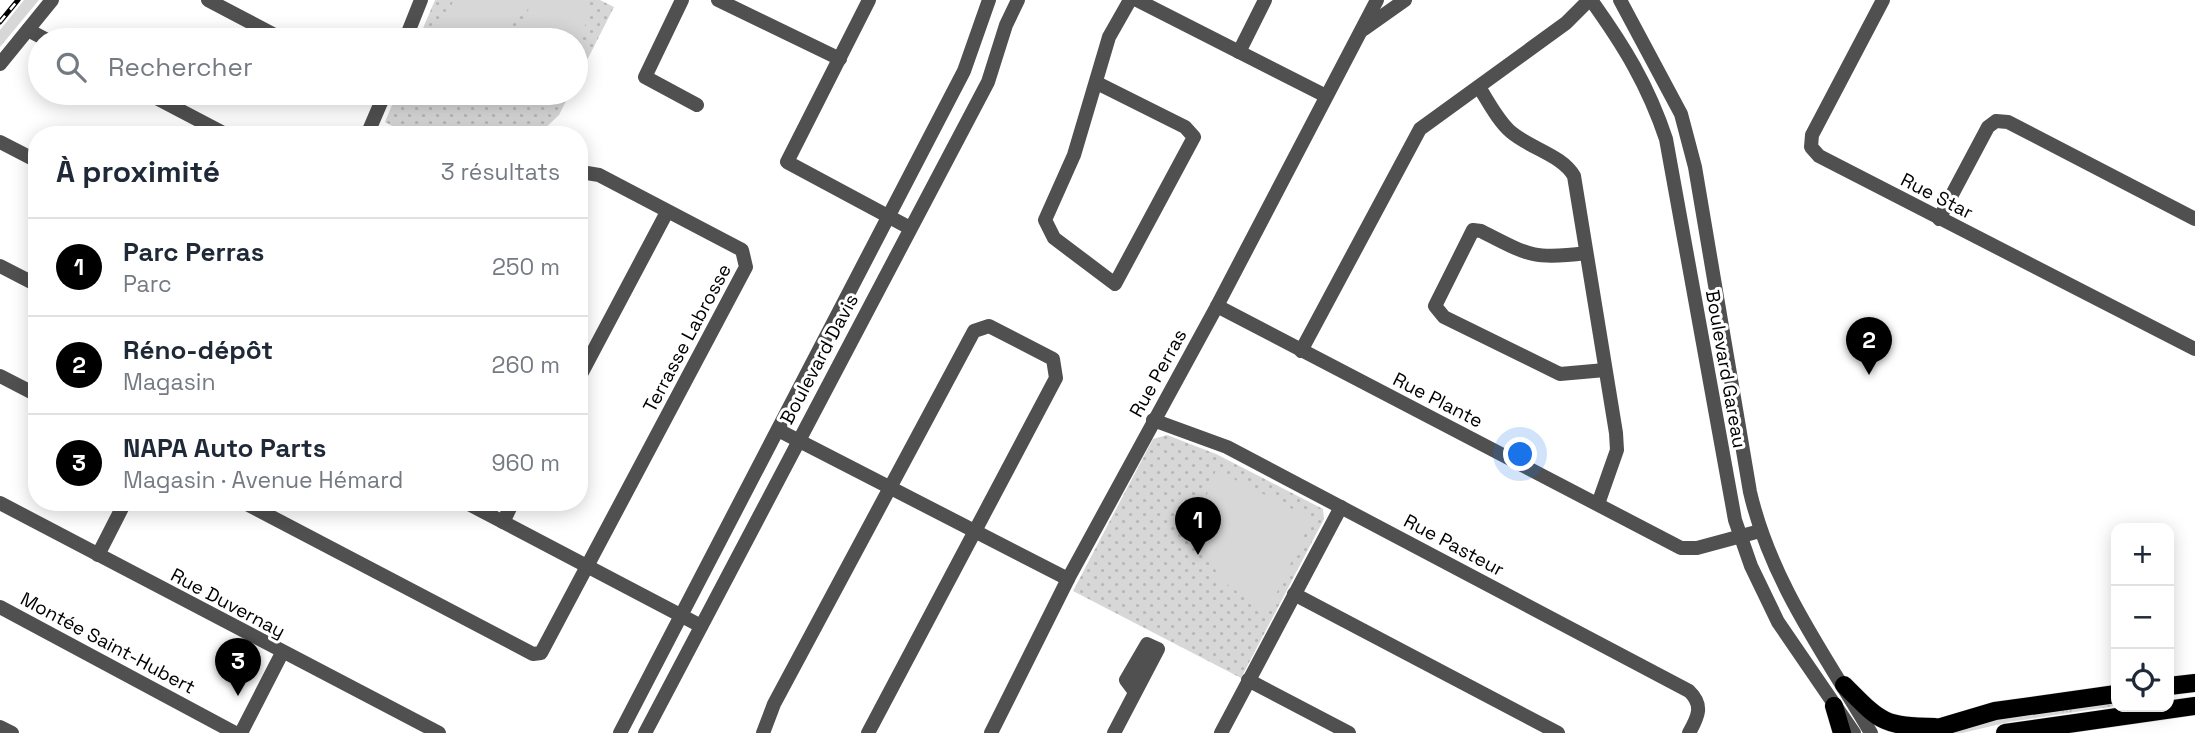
<!DOCTYPE html>
<html lang="fr">
<meta charset="utf-8">
<style>
:root{--surface:#fff;--page:#f2f2f3;--text:#1f2937;--muted:#747a83;--line:#e0e1e3;--accent:#000}
body{margin:0;font-family:"Space Grotesk",sans-serif;background:var(--page);color:var(--text)}
.controls{position:absolute;right:21px;bottom:21px;display:grid;overflow:hidden;border-radius:14px;box-shadow:0 4px 18px #0003}
.controls button{width:63px;height:63px;display:grid;place-items:center;padding:0;border:0;border-bottom:2px solid var(--line);background:var(--surface);color:var(--text);font:35px sans-serif}
.you{position:absolute;left:1521px;top:455px;width:24px;height:24px;margin:-18px;border:5px solid #fff;border-radius:50%;background:#1a73e8;box-shadow:0 0 0 10px #1a73e833}
.badge{display:grid;place-items:center;width:46px;height:46px;border-radius:50%;background:var(--accent);color:#fff;font-size:23px;font-weight:700}
.pin{position:absolute;translate:-50% -58px;filter:drop-shadow(0 2px 4px #0008)}
.pin::after{content:'';position:absolute;top:37px;width:24px;height:21px;background:inherit;clip-path:polygon(0 0,100% 0,50% 100%)}
.list{margin:0;padding:0;list-style:none}
h2{display:flex;justify-content:space-between;align-items:center;height:91px;margin:0;padding:0 28px;font-size:30px}
h2 small{font-size:23px;font-weight:400;color:var(--muted)}
.list li{display:grid;grid-template-columns:46px 1fr auto;gap:21px;align-items:center;box-sizing:border-box;height:98px;padding:0 28px;border-top:2px solid var(--line)}
.list b{display:block;font-size:26px;white-space:nowrap}
.list p{margin:0;font-size:23px;white-space:nowrap;color:var(--muted)}
.list em{font-size:23px;font-style:normal;color:var(--muted)}
.icon{flex:none;width:38px;height:38px;fill:none;stroke:currentColor;stroke-width:2;stroke-linecap:round;stroke-linejoin:round}
.map{position:relative;flex:none;width:2195px;height:733px;overflow:hidden}
.search{position:absolute;background:var(--surface);box-shadow:0 4px 18px #0003;left:28px;top:28px;width:560px;height:77px;display:flex;align-items:center;gap:18px;box-sizing:border-box;padding:0 24px;border-radius:38px;color:var(--muted);font-size:26px}
.panel{position:absolute;background:var(--surface);box-shadow:0 4px 18px #0003;left:28px;top:126px;width:560px;height:385px;border-radius:28px}
.map>svg:first-child{display:block}
.grass{fill:url(#grass-tufts)}
.park{fill:url(#park-dots)}
.garden{fill:#d7d7d7}
.lines{fill:none;stroke-linecap:round;stroke-linejoin:round}
.major-casing{stroke:#dbdbdb;stroke-width:19}
.minor{stroke:#505050;stroke-width:14}
.major{stroke:#000;stroke-width:18}
.rail-casing{stroke:#000;stroke-width:5}
.rail{stroke:#fff;stroke-width:2.5;stroke-dasharray:8;stroke-linecap:butt}
.labels{text-anchor:middle;dominant-baseline:central;stroke-width:6;stroke-linejoin:round;paint-order:stroke}
.street-label{font-size:19px;fill:#000;stroke:#fff}
</style>
<div class="map">
<svg width="2195" height="733" viewBox="0 0 2195 733">
<defs>
<pattern id="grass-tufts" width="24" height="20" patternUnits="userSpaceOnUse" patternTransform="scale(1.75)"><rect width="24" height="20" fill="#d7d7d7"/><path d="M3 7l-1-3M5 7V3M7 7l1-3M15 17l-1-3M17 17v-4M19 17l1-3" fill="none" stroke="#b7b7b7"/></pattern>
<pattern id="park-dots" width="8" height="8" patternUnits="userSpaceOnUse" patternTransform="scale(1.75)"><rect width="8" height="8" fill="#d7d7d7"/><path d="M2 2h.1M6 6h.1" fill="none" stroke="#b7b7b7" stroke-width="1.8" stroke-linecap="round"/></pattern>
</defs>
<rect width="100%" height="100%" fill="#fff"/>
<g class="grass">
<path d="M24 0H39L0 47V30Z"/>
<path d="M2116 701V705L2109 707 2009 722 1962 733H1943L1977 722Z"/>
</g>
<g class="park">
<path d="M435 0H600L614 7 576 82V40H418Z"/>
<path d="M397 93H570L559 115 538 135H409L385 122Z"/>
<path d="M1167 435 1216 454 1323 509 1324 519 1241 678 1073 591 1153 439Z"/>
</g>
<g class="garden">
<path d="M454 0H526L504 40H448L437 34Z"/>
<path d="M533 0H580L594 7 576 44V40H514Z"/>
<path d="M1216 470 1312 519 1267 613 1221 580 1206 552 1200 513Z"/>
</g>
<g class="lines">
<g class="major-casing">
<g id="major">
<path d="M1844 685C1881 722 1882 726 1935 727"/>
<path d="M2169 686 2195 683"/>
<path d="M1834 706 1842 733"/>
<path d="M1921 733 1995 711 2116 694"/>
<path d="M2005 733 2195 706"/>
</g>
</g>
<g class="minor">
<path d="M208 0 284 40"/>
<path d="M682 0 645 77 697 105"/>
<path d="M718 0 840 59"/>
<path d="M869 0 787 162 910 228"/>
<path d="M1137 0 1326 96"/>
<path d="M1591 0C1624 46 1648 85 1666 139L1735 520 1751 566 1778 622 1854 733"/>
<path d="M1620 0 1681 114 1695 167 1750 492C1771 582 1825 655 1871 733"/>
<path d="M1883 0 1812 135 1811 147 1819 156 2195 349"/>
<path d="M1364 29 1405 0"/>
<path d="M28 30 47 40"/>
<path d="M405 40 421 0"/>
<path d="M1239 52 1265 0"/>
<path d="M0 64 52 0"/>
<path d="M1097 83 1185 127 1194 137 1115 284 1054 238 1045 220 1074 155 1109 37 1130 0"/>
<path d="M1479 87C1488 101 1498 121 1511 132 1531 149 1562 155 1574 176L1616 433 1617 450 1598 504"/>
<path d="M147 93 227 135"/>
<path d="M367 135 385 93"/>
<path d="M0 142 37 161"/>
<path d="M1939 219 1988 127 1996 121 2008 122 2195 219"/>
<path d="M1586 253C1533 260 1528 255 1481 231L1473 230 1435 306 1444 317 1560 374 1605 370"/>
<path d="M0 266 37 285"/>
<path d="M1217 306 1681 548H1697L1760 531"/>
<path d="M1301 351 1420 129 1566 23 1589 0"/>
<path d="M0 376 37 395"/>
<path d="M579 378 667 212"/>
<path d="M1153 420 1227 447 1689 691C1704 705 1698 717 1689 733"/>
<path d="M778 430 1068 579"/>
<path d="M243 502 533 654 541 653 746 267 742 250 599 175 587 173 579 177"/>
<path d="M465 502 701 626"/>
<path d="M0 503 439 733"/>
<path d="M503 522 513 502"/>
<path d="M98 555 125 502"/>
<path d="M1294 594 1558 733"/>
<path d="M0 607 235 733"/>
<path d="M1248 680 1349 733"/>
<path d="M0 727 12 733"/>
<path d="M241 733 282 653"/>
<path d="M620 733 964 71 989 0"/>
<path d="M645 733 988 82 1006 25 1018 0"/>
<path d="M763 733 774 704 974 331 989 326 1053 359 1056 378 868 733"/>
<path d="M991 733 1068 579 1217 306 1377 0"/>
<path d="M1114 733 1158 649 1147 644 1126 680 1135 692"/>
<path d="M1221 733 1341 507"/>
</g>
<use href="#major" class="major"/>
<g class="rail-casing">
<path id="rail" d="M0 22 18 0"/>
</g>
<use href="#rail" class="rail"/>
</g>
<g class="labels">
<g class="street-label">
<text transform="translate(1937 196) rotate(27)">Rue Star</text>
<text transform="translate(687 338) rotate(-62)">Terrasse Labrosse</text>
<text transform="translate(819 359) rotate(-62)">Boulevard Davis</text>
<text transform="translate(1726 369) rotate(80)">Boulevard Gareau</text>
<text transform="translate(1158 373) rotate(-61)">Rue Perras</text>
<text transform="translate(1438 400) rotate(27)">Rue Plante</text>
<text transform="translate(1454 545) rotate(28)">Rue Pasteur</text>
<text transform="translate(228 603) rotate(28)">Rue Duvernay</text>
<text transform="translate(108 643) rotate(28)">Montée Saint-Hubert</text>
</g>
</g>
</svg>
<div class="controls">
<button>+</button>
<button>−</button>
<button><svg class="icon" aria-label="locate" viewBox="0 0 24 24"><circle cx="12" cy="12" r="6"/><path d="M12 2v4M12 18v4M2 12h4M18 12h4"/></svg></button>
</div>
<div class="you"></div>
<div class="pin badge" style="left:1198px;top:555px">1</div>
<div class="pin badge" style="left:1869px;top:375px">2</div>
<div class="pin badge" style="left:238px;top:696px">3</div>
<div class="search"><svg class="icon" aria-label="search" viewBox="0 0 24 24"><circle cx="10" cy="10" r="6"/><path d="M15 15l6 6"/></svg>Rechercher</div>
<section class="panel">
<h2>À proximité<small>3 résultats</small></h2>
<ul class="list">
<li><span class="badge">1</span><div><b>Parc Perras</b><p>Parc</p></div><em>250 m</em></li>
<li><span class="badge">2</span><div><b>Réno-dépôt</b><p>Magasin</p></div><em>260 m</em></li>
<li><span class="badge">3</span><div><b>NAPA Auto Parts</b><p>Magasin · Avenue Hémard</p></div><em>960 m</em></li>
</ul>
</section>
</div>
